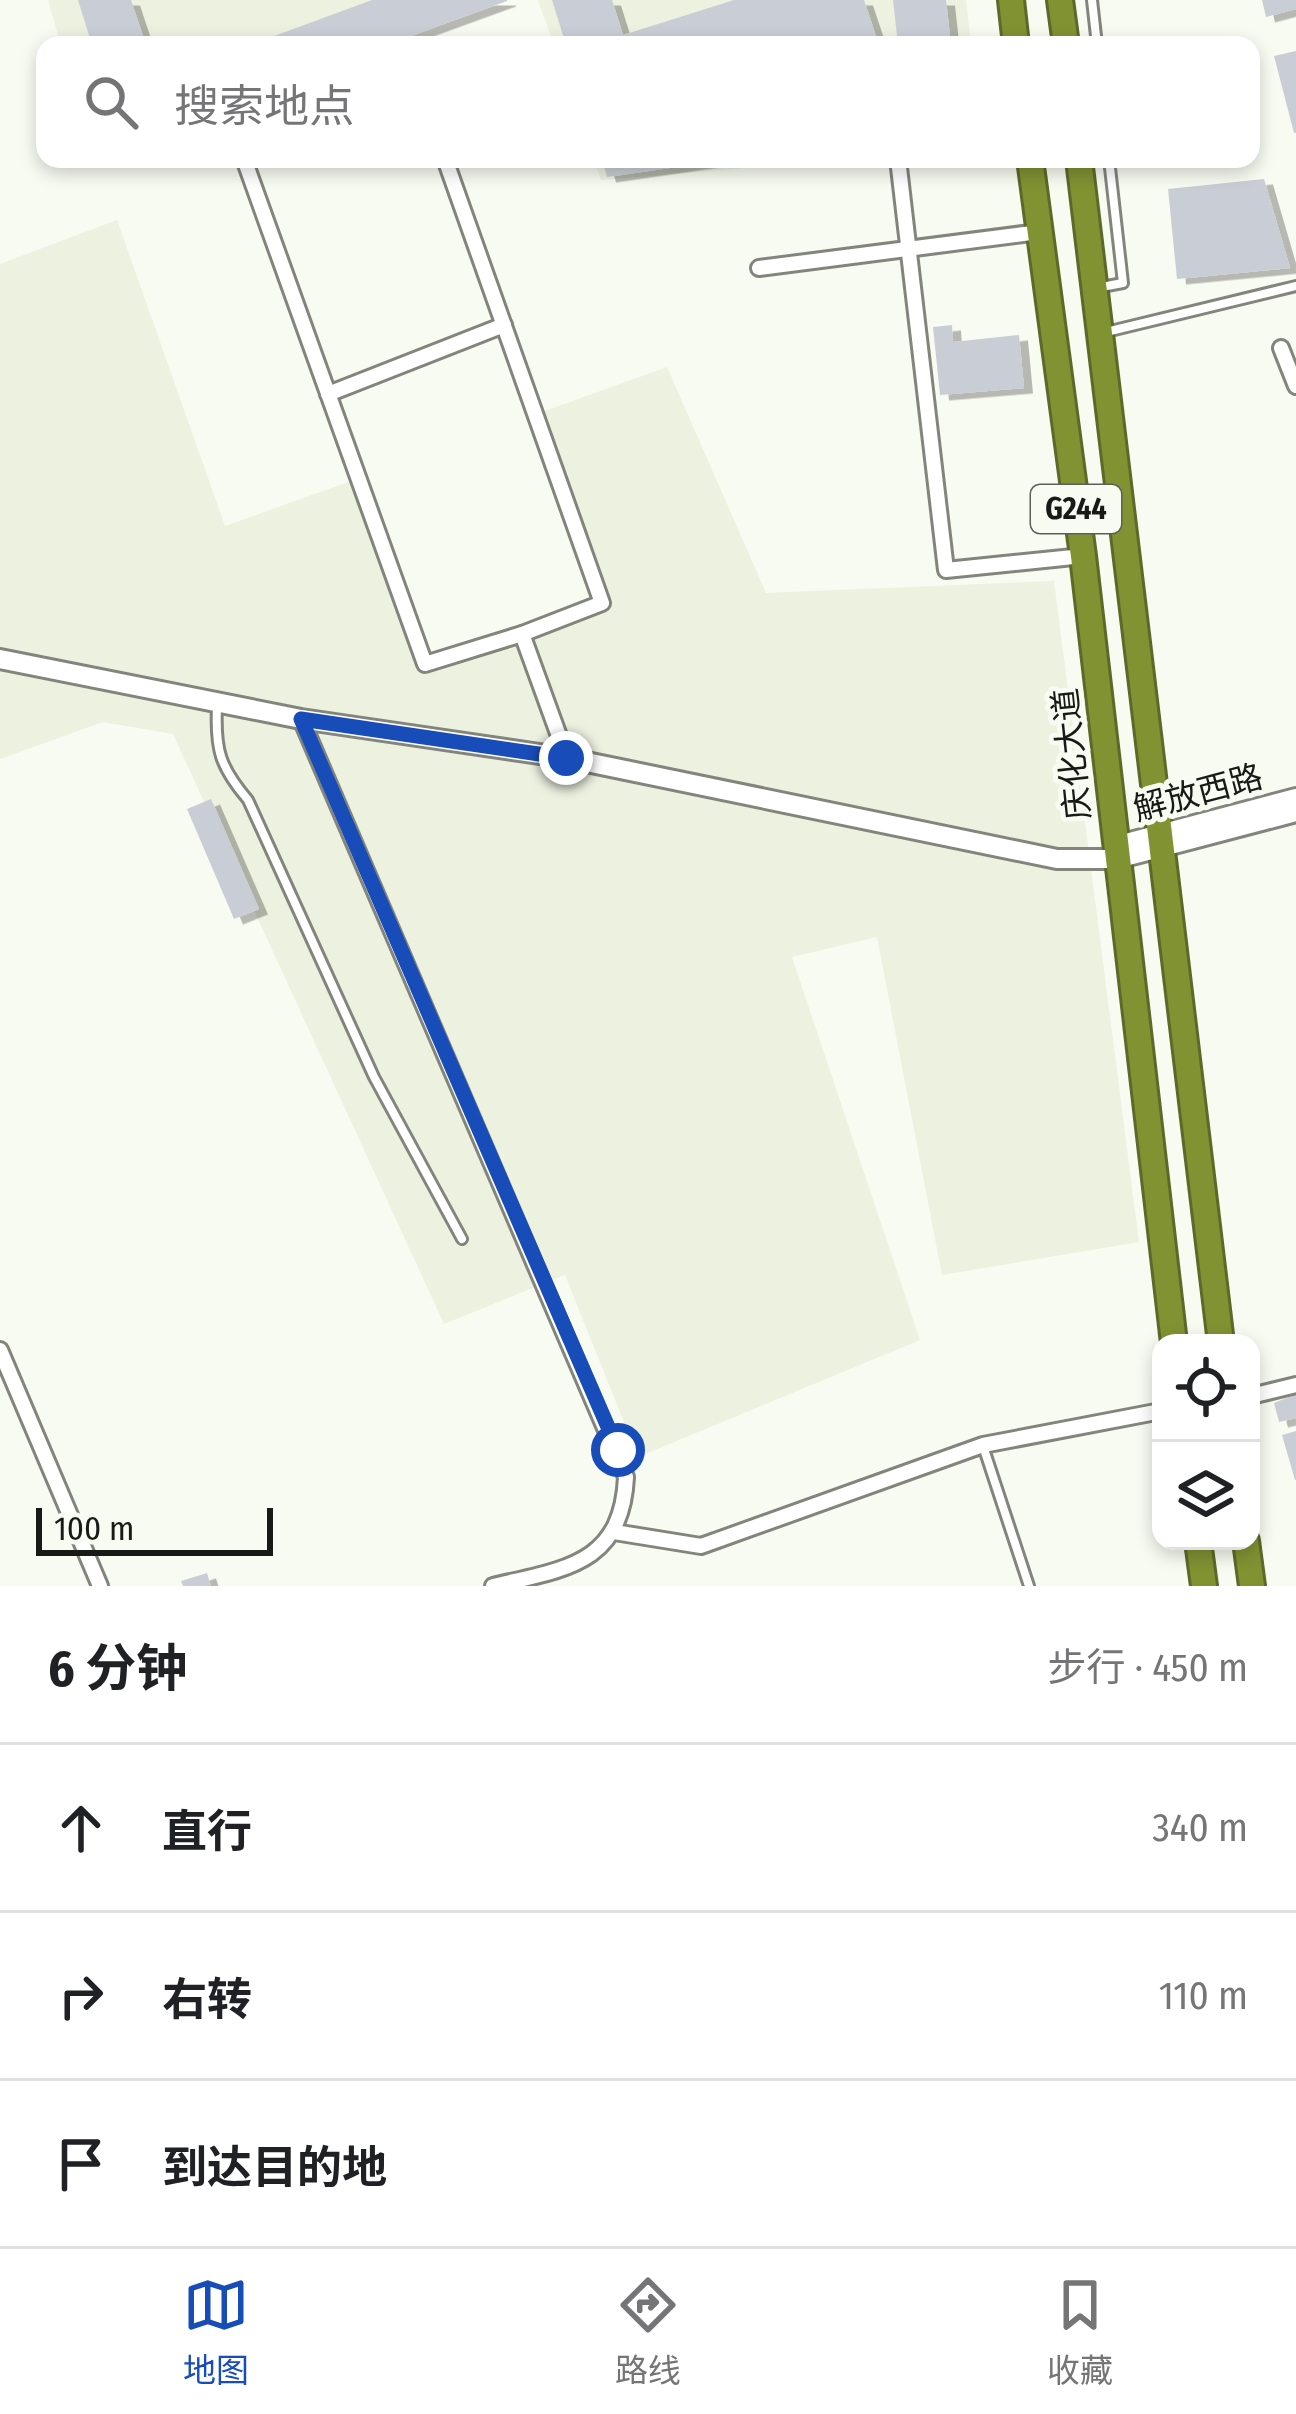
<!DOCTYPE html>
<html lang="zh">
<meta charset="utf-8">
<style>
:root{--surface:#fff;--page:#f6f6f6;--text:#202124;--muted:#757577;--line:#e0e0e0;--accent:#184db9}
body{margin:0;font-family:"Fira Sans Condensed","Noto Sans SC",sans-serif;background:var(--page);color:var(--text)}
.controls{position:absolute;right:36px;bottom:36px;display:grid;overflow:hidden;border-radius:24px;box-shadow:0 6px 18px #0003}
.controls button{width:108px;height:108px;display:grid;place-items:center;padding:0;border:0;border-bottom:3px solid var(--line);background:var(--surface);color:var(--text);font:60px sans-serif}
.scale{position:absolute;left:36px;bottom:30px;width:237px;box-sizing:border-box;padding-left:12px;border:6px solid #191a17;border-top:0;font-size:33px;line-height:42px;white-space:nowrap;color:#191a17;-webkit-text-stroke:9px #f8fbf1;paint-order:stroke}
.stop{position:absolute;width:36px;height:36px;margin:-27px;border:9px solid #184db9;border-radius:50%;background:#fff}
.stop.end{background:#184db9;border-color:#fff;box-shadow:0 3px 12px #0008}
.list{margin:0;padding:0;list-style:none}
h2{display:flex;justify-content:space-between;align-items:center;height:156px;margin:0;padding:0 48px;font-size:51px}
h2 small{font-size:39px;font-weight:400;color:var(--muted)}
.list li{display:grid;grid-template-columns:78px 1fr auto;gap:36px;align-items:center;box-sizing:border-box;height:168px;padding:0 48px;border-top:3px solid var(--line)}
.list b{display:block;font-size:45px;white-space:nowrap}
.list em{font-size:39px;font-style:normal;color:var(--muted)}
.icon{flex:none;width:66px;height:66px;fill:none;stroke:currentColor;stroke-width:2;stroke-linecap:round;stroke-linejoin:round}
.map{position:relative;flex:none;width:1296px;height:1586px;overflow:hidden}
.search{position:absolute;background:var(--surface);box-shadow:0 6px 18px #0003;left:36px;right:36px;top:36px;height:132px;display:flex;align-items:center;gap:30px;box-sizing:border-box;padding:0 42px;border-radius:24px;color:var(--muted);font-size:45px}
.sheet{height:660px;background:var(--surface)}
nav{display:flex;justify-content:space-around;align-items:center;box-sizing:border-box;height:168px;border-top:3px solid var(--line);background:var(--surface);font-size:33px;color:var(--muted)}
nav a{display:grid;justify-items:center;gap:6px}
nav .on{color:var(--accent)}
.map>svg:first-child{display:block}
.built{fill:#ecf1e0}
.building{fill:#c9ced6;filter:url(#shadow)}
.lines{fill:none;stroke-linecap:round;stroke-linejoin:round}
.lane-casing{stroke:#83857c;stroke-width:14}
.street-casing{stroke:#83857c;stroke-width:20}
.secondary-casing{stroke:#83857c;stroke-width:24}
.highway-casing{stroke:#5d6829;stroke-width:30}
.lane{stroke:#fff;stroke-width:8}
.street{stroke:#fff;stroke-width:14}
.secondary{stroke:#fff;stroke-width:18}
.highway{stroke:#819232;stroke-width:24}
.route{stroke:#184db9;stroke-width:15}
.labels{text-anchor:middle;dominant-baseline:central;stroke-width:10;stroke-linejoin:round;paint-order:stroke}
.shield{fill:#f8fbf1;stroke:#5c5e58;stroke-width:3}
.shield-label{font-size:30px;font-weight:bold;fill:#191a17}
.street-label{font-size:33px;fill:#191a17;stroke:#f8fbf1}
</style>
<div class="map">
<svg width="1296" height="1586" viewBox="0 0 1296 1586">
<defs>
<filter id="shadow"><feDropShadow dx="9" dy="5.5" stdDeviation="0" flood-color="#0004"/></filter>
</defs>
<rect width="100%" height="100%" fill="#f8fbf1"/>
<g class="built">
<path d="M48 0H497L368 45H61Z"/>
<path d="M538 0H966L971 45H554Z"/>
<path d="M594 159H855L601 180Z"/>
<path d="M117 220 225 526 351 481 421 672 611 603 542 412 667 367 766 593 1054 581 1139 1242 942 1275 877 937 792 957 920 1340 638 1457 565 1275 444 1324 173 734 103 722 0 759V264Z"/>
</g>
<g class="building">
<path d="M78 0H131L146 45H92Z"/>
<path d="M372 0H507V1L386 45H250Z"/>
<path d="M552 0H612L623 35 734 0H864L879 45H566Z"/>
<path d="M893 0H946L951 45H898Z"/>
<path d="M1262 0H1296V9L1266 17Z"/>
<path d="M1296 51V133H1294L1274 56Z"/>
<path d="M602 159H711V162L607 177Z"/>
<path d="M1264 179 1290 268 1177 279 1168 189Z"/>
<path d="M952 325 953 342 1019 335 1024 388 940 395 933 327Z"/>
<path d="M211 799 259 909 234 919 187 809Z"/>
<path d="M1296 1394V1418L1279 1422 1274 1403Z"/>
<path d="M1296 1431V1480H1295L1282 1435Z"/>
<path d="M207 1573 211 1586H183L181 1581Z"/>
</g>
<g class="lines">
<g class="lane-casing">
<g id="lane">
<path d="M1092 0 1097 45"/>
<path d="M1096 288 1123 283 1109 159"/>
<path d="M1102 333 1296 286"/>
<path d="M217 707C215 750 220 767 248 800L374 1077 462 1239"/>
<path d="M983 1446 1029 1586"/>
</g>
</g>
<g class="street-casing">
<g id="street">
<path d="M244 159 425 664 522 634 567 758"/>
<path d="M445 159 602 603 522 634"/>
<path d="M898 159 946 570 1083 556"/>
<path d="M759 268 1039 232"/>
<path d="M1281 348 1296 386"/>
<path d="M328 394 504 325"/>
<path d="M301 719 626 1477C622 1565 564 1569 493 1586"/>
<path d="M0 1350 100 1586"/>
<path d="M1251 1396 1296 1385"/>
<path d="M614 1532 701 1546 983 1445 1161 1411"/>
</g>
</g>
<g class="secondary-casing">
<g id="secondary">
<path d="M0 659 301 719 567 758 1057 859H1117L1296 812"/>
<path d="M1115 846 1296 798"/>
</g>
</g>
<g class="highway-casing">
<g id="highway">
<path d="M1011 0 1016 45"/>
<path d="M1060 0 1066 45"/>
<path d="M1030 159 1083 556 1174 1343"/>
<path d="M1079 159 1221 1343"/>
<path d="M1198 1541 1204 1586"/>
<path d="M1246 1541 1252 1586"/>
</g>
</g>
<use href="#lane" class="lane"/>
<use href="#street" class="street"/>
<use href="#secondary" class="secondary"/>
<use href="#highway" class="highway"/>
</g>
<g class="lines">
<path class="route" d="M566 758 301 719 618 1450"/>
</g>
<g class="labels">
<rect class="shield" x="1031" y="485" width="90" height="48" rx="9"/>
<g class="shield-label">
<text x="1076" y="509">G244</text>
</g>
<g class="street-label">
<text transform="translate(1072 754) rotate(-96)">庆化大道</text>
<text transform="translate(1198 793) rotate(-15)">解放西路</text>
</g>
</g>
</svg>
<div class="controls">
<button><svg class="icon" aria-label="locate" viewBox="0 0 24 24"><circle cx="12" cy="12" r="6"/><path d="M12 2v4M12 18v4M2 12h4M18 12h4"/></svg></button>
<button><svg class="icon" aria-label="layers" viewBox="0 0 24 24"><path d="M12 4l9 5-9 5-9-5zM3 14l9 5 9-5"/></svg></button>
</div>
<div class="scale">100 m</div>
<div class="stop" style="left:618px;top:1450px"></div>
<div class="stop end" style="left:566px;top:758px"></div>
<div class="search"><svg class="icon" aria-label="search" viewBox="0 0 24 24"><circle cx="10" cy="10" r="6"/><path d="M15 15l6 6"/></svg>搜索地点</div>
</div>
<section class="sheet">
<h2>6 分钟<small>步行 · 450 m</small></h2>
<ul class="list">
<li><svg class="icon" aria-label="ahead" viewBox="0 0 24 24"><path d="M12 20V5M6 11l6-6 6 6"/></svg><div><b>直行</b></div><em>340 m</em></li>
<li><svg class="icon" aria-label="right" viewBox="0 0 24 24"><path d="M7 20v-9h11M14 6l5 5-5 5"/></svg><div><b>右转</b></div><em>110 m</em></li>
<li><svg class="icon" aria-label="arrive" viewBox="0 0 24 24"><path d="M6 21V4h12l-3 4 3 4H6"/></svg><div><b>到达目的地</b></div></li>
</ul>
</section>
<nav>
<a class="on"><svg class="icon" aria-label="map" viewBox="0 0 24 24"><path d="M3 6l6-2 6 2 6-2v14l-6 2-6-2-6 2zM9 4v14M15 6v14"/></svg>地图</a>
<a><svg class="icon" aria-label="directions" viewBox="0 0 24 24"><path d="M12 3l9 9-9 9-9-9zM9 14v-3h6M13 9l2 2-2 2"/></svg>路线</a>
<a><svg class="icon" aria-label="saved" viewBox="0 0 24 24"><path d="M7 4h10v16l-5-4-5 4z"/></svg>收藏</a>
</nav>
